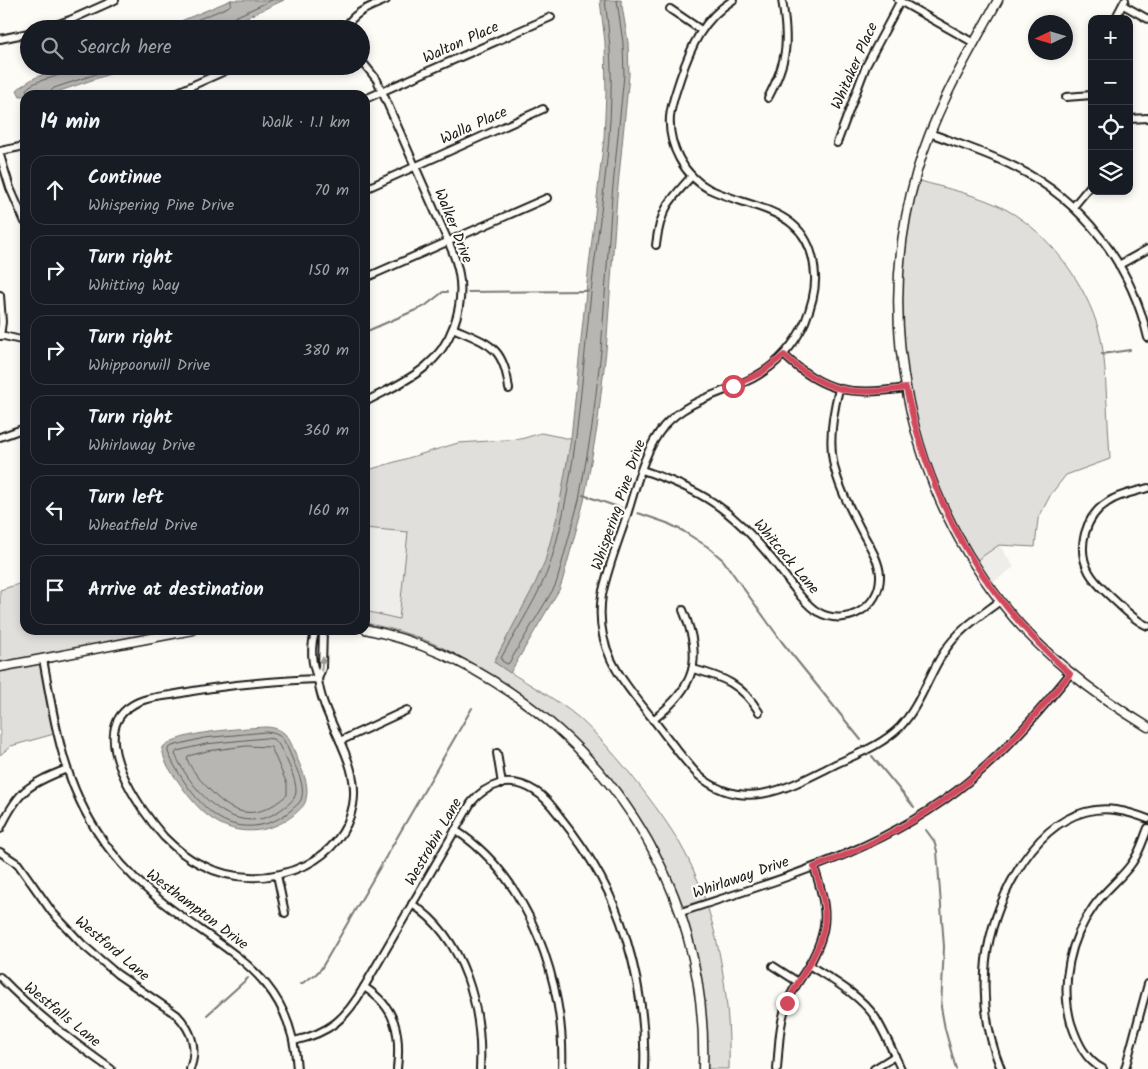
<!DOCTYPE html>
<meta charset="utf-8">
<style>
:root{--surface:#171b24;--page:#242831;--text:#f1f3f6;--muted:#9ea1a6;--line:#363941}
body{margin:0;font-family:Kalam,sans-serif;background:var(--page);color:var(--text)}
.controls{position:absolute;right:15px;top:15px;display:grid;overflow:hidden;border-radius:10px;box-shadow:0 2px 8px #0003}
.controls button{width:45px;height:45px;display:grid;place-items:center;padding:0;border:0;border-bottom:1px solid var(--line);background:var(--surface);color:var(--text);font:25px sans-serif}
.compass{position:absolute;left:1028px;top:15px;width:45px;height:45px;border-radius:50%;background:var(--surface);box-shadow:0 2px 8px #0003;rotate:266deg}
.stop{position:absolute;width:15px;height:15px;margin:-11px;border:4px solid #d1495b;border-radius:50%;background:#fff}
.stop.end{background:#d1495b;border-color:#fff;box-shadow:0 1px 5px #0008}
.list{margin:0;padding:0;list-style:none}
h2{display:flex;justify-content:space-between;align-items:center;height:65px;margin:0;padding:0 20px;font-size:21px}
h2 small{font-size:16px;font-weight:400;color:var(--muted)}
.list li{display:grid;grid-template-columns:32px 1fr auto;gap:15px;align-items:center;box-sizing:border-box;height:70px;margin:0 10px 10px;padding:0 10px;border:1px solid var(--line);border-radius:15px}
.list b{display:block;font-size:19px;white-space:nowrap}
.list p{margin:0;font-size:16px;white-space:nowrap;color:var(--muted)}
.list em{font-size:16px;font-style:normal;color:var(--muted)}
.icon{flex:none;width:28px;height:28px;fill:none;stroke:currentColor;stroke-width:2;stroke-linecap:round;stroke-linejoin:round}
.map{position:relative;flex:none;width:1148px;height:1069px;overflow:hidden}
.search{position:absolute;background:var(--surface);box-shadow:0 2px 8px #0003;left:20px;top:20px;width:350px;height:55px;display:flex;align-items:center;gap:12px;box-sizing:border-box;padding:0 18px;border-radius:28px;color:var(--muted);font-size:19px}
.panel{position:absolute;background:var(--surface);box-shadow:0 2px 8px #0003;left:20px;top:90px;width:350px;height:545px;border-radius:15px}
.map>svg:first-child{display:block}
.built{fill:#eeede9}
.green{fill:#e0dfdb;stroke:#7e7e7c}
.water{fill:#b7b6b2;stroke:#797876}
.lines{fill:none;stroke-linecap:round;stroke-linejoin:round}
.shore{stroke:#5a5a58;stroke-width:1}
.stream{stroke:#797876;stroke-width:2}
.minor-casing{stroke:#1c1c1c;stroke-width:10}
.tertiary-casing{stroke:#1c1c1c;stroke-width:11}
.minor{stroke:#fdfcf7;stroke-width:6}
.tertiary{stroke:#fdfcf7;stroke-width:8}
.oneway{fill:#989794}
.route{stroke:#d1495b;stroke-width:6}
.labels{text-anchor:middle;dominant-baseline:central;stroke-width:4.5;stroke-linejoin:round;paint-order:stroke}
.street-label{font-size:15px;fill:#1c1c1c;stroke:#fdfcf7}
</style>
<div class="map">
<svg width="1148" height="1069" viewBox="0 0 1148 1069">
<rect width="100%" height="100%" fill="#fdfcf7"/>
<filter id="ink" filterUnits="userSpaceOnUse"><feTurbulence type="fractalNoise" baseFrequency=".02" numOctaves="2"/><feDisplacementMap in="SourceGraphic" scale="10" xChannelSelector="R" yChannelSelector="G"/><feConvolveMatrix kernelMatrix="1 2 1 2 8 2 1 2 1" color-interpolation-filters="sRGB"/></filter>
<g filter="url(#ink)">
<g class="built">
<path d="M365 528 408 532 399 619 365 611Z"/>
<path d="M999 545 1014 567 992 583 977 560Z"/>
</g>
<g class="green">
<path d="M917 180C947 189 980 195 1007 210 1050 234 1086 284 1099 331 1104 349 1105 369 1106 387 1107 411 1109 435 1110 459L1066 475 1051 494 1038 519 1035 547 999 545 977 560C924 472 899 380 903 278 904 245 912 212 917 180Z"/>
<path d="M541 433 571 439C564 480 560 524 545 563 532 597 511 629 494 662 522 681 553 696 579 718 597 734 613 753 628 771 646 794 664 817 679 842 717 907 731 994 729 1069H707C711 915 643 779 515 691 480 667 443 644 402 632 390 628 377 626 365 623V611L399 619 408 532 365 528V471L458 443 521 439Z"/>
<path d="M25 582V630H168L0 664V590Z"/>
<path d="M40 664 54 734 11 746 0 755V672Z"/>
</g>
<g class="water">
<path d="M231 0H284L221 29H162Z"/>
<path d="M600 0H621L628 42 629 75 617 196 606 351 597 428 584 501 562 582 559 590 510 673 494 662 534 586 545 561 558 513 571 439 586 291 604 138 606 93 605 42Z"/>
<path d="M73 66H133L48 95 20 96 17 90C33 75 53 71 73 66Z"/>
<path d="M266 727C286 728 289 738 296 755 301 769 310 783 306 799 305 806 300 809 295 814 273 832 242 837 217 822 202 814 187 795 178 781 171 772 161 758 163 747 177 732 244 728 266 727Z"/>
</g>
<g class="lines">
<g class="shore">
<path d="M605 0C609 31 612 63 611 94 610 160 598 227 591 293 581 383 577 474 551 561 541 593 517 629 501 658L502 661 507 664 509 663 554 588 557 581 579 500 592 427 601 351 612 196 624 75 623 43 617 0"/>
<path d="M175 29 228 7 231 4V0"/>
<path d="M221 29V25L224 22 272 0"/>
<path d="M29 95 26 90C34 77 68 79 69 66"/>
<path d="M51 95V91L54 88 120 66"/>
<path d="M266 732C283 733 285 742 291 756 296 769 306 785 301 800 299 804 294 807 290 811 271 827 242 832 219 818 199 806 177 774 168 752V749L172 746 204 738Z"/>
<path d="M266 738 273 739 277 742C284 753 297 779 296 792 295 801 286 806 279 811 235 840 192 792 175 754L177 751 206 744Z"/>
<path d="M247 746 271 747 287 784V795C258 820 235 818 210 790 201 781 192 771 187 759L188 756 207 751Z"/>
</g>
<g class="stream">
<path d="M468 292 588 291"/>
<path d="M365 332 425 306 443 292H447"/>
<path d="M1102 354 1130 350"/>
<path d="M583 495 621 508"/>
<path d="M638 513 667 523 683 531 708 547 723 560 782 642 861 740"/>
<path d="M872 756 914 807"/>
<path d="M926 830 934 841 937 851 944 947 941 1007 945 1029 956 1069"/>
<path d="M301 984 316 974 321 969 472 708"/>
<path d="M207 1015 248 978"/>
</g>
<g class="minor-casing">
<g id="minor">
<path d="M733 0C703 19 691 46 680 79 676 92 671 104 670 117 668 145 684 176 709 189 755 211 812 207 815 276 816 292 811 307 805 322 794 346 777 365 753 378 722 394 688 399 664 426 642 453 635 492 624 524 616 547 607 571 602 595 594 649 621 679 652 718 667 737 681 757 698 775 745 815 791 786 838 763 860 753 883 744 900 727 920 706 928 676 944 652 958 630 980 616 1000 601"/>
<path d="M898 0 974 43"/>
<path d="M1123 5 1148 19"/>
<path d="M670 9 701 30"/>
<path d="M1115 19 1125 0"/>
<path d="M44 29 70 20 115 0"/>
<path d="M345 29C353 12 370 7 386 0"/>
<path d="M0 39 29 33"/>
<path d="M361 60 377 80 448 241C453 252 457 262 459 274 465 307 451 346 425 367 407 382 385 391 365 402"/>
<path d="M171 95 236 66"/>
<path d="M1066 97 1092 95"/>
<path d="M768 98C788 60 789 42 782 0"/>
<path d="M365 99 551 17"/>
<path d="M1129 119 1148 118"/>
<path d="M930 133C958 144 988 153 1015 167 1083 201 1131 264 1148 338"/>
<path d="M837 143 866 66 901 0"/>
<path d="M0 151 25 146"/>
<path d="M0 155 10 188 25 222"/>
<path d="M365 189 543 109"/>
<path d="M1073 207 1092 184"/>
<path d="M656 245C660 210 669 201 692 176"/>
<path d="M1119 265 1148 249"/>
<path d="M365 278 547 198"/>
<path d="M0 295 2 322 0 336"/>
<path d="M453 328C489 344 504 346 509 389"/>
<path d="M0 335 25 341"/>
<path d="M784 355C824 393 853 396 906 388"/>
<path d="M22 429 25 438"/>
<path d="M0 437 25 428"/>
<path d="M642 470C701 490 731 508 771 558 783 572 803 604 818 612 846 628 881 607 880 575 879 559 868 544 861 530 832 474 823 451 839 389"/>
<path d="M1148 488C1135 492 1120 494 1108 502 1085 516 1076 548 1089 572 1095 583 1104 590 1112 598 1123 608 1135 621 1148 626"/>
<path d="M316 630C310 646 311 664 318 679L322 668 323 630"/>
<path d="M43 659C56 729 64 791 110 850 126 871 145 889 166 905 230 954 292 977 297 1069"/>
<path d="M693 669C723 677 742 684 759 712"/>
<path d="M318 679C323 723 361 760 353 805 348 832 330 853 306 865 272 881 234 882 200 864 187 858 175 848 164 837 141 811 86 734 131 706 143 698 158 697 171 695 220 685 268 681 318 679Z"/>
<path d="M653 720C695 687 704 660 683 610"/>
<path d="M340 741 407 710"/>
<path d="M497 753 502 784"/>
<path d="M0 829C18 791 28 784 67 769"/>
<path d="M455 830C529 877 566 985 562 1069"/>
<path d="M0 852 18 864 52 912 82 944 117 974 177 1015C192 1031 198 1048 190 1069"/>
<path d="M277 875 285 913"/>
<path d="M412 904C465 938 483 1010 480 1069"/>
<path d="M681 912C781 879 886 850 969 781 1007 750 1039 712 1070 674"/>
<path d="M809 965C832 980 859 994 875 1017 885 1033 893 1052 901 1069"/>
<path d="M773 966 798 982"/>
<path d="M0 977C35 1013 70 1040 111 1069"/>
<path d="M364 987C396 1007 401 1033 397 1069"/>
<path d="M294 1041C329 1033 346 1019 364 987L471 803C478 794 488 787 499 784 511 781 524 784 535 791 546 797 554 809 561 818 590 854 613 894 626 938 639 981 646 1024 644 1069"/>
<path d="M777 1069C779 1047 779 1022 788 1001 793 988 802 977 809 965 831 927 827 907 814 867"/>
<path d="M874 1069 895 1056"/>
<path d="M1001 1069C987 1035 982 997 986 960 992 907 1029 827 1085 812 1107 806 1127 811 1148 819"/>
<path d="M1103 1069C1085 1060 1077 1041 1071 1023 1060 983 1070 939 1094 906 1105 890 1121 879 1132 863 1140 852 1143 840 1148 828"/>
<path d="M1125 1069 1148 984"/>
</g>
</g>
<g class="tertiary-casing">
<g id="tertiary">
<path d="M998 0C967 56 935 109 917 171 874 317 907 482 1001 602 1041 654 1092 693 1148 727"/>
<path d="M365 629C417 640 466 662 510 692 636 778 708 916 703 1069"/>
<path d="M0 667 193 630"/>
</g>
</g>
<use href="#minor" class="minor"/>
<use href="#tertiary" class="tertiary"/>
</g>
<defs><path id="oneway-solid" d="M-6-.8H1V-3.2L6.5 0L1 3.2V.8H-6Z" transform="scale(1.25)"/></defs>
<use class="oneway" href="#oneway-solid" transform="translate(322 664) rotate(-84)"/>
</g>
<g class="lines" filter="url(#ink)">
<path class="route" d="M733 386 761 373 784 355C824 393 853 396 906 388 932 508 979 591 1070 674 1048 700 1026 727 1002 751 949 804 884 842 814 867 828 907 831 928 808 966 800 979 793 990 787 1003"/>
</g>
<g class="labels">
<g class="street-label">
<text transform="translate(461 43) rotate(-24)">Walton Place</text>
<text transform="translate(855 66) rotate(-66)">Whitaker Place</text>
<text transform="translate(474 126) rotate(-24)">Walla Place</text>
<text transform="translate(453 226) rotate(68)">Walker Drive</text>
<text transform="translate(619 505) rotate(-71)">Whispering Pine Drive</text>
<text transform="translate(786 557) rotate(50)">Whitcock Lane</text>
<text transform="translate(434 842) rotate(-60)">Westrobin Lane</text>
<text transform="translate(741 878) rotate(-19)">Whirlaway Drive</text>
<text transform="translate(197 910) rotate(37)">Westhampton Drive</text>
<text transform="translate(112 949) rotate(40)">Westford Lane</text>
<text transform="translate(62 1015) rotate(39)">Westfalls Lane</text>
</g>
</g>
</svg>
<div class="controls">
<button>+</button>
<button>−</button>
<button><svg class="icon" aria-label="locate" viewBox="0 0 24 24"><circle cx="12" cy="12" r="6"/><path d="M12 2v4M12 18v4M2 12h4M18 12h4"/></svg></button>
<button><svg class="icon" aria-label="layers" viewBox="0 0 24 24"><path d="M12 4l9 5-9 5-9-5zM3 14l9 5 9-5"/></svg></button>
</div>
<svg class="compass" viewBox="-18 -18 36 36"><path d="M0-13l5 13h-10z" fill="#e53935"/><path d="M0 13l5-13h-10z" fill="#9ea1a6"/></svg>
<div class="stop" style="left:733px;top:386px"></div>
<div class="stop end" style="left:787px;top:1003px"></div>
<div class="search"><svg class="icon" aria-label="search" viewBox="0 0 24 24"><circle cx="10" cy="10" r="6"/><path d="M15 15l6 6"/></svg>Search here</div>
<section class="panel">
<h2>14 min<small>Walk · 1.1 km</small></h2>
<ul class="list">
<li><svg class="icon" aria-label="ahead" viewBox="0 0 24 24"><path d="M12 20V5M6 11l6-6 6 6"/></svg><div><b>Continue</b><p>Whispering Pine Drive</p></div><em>70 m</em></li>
<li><svg class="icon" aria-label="right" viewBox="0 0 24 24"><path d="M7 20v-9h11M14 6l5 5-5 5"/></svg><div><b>Turn right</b><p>Whitting Way</p></div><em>150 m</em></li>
<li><svg class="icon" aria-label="right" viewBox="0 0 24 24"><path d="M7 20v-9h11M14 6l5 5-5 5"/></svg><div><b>Turn right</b><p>Whippoorwill Drive</p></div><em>380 m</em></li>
<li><svg class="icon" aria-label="right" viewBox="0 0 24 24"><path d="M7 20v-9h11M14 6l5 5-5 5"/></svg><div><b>Turn right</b><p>Whirlaway Drive</p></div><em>360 m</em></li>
<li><svg class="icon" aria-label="left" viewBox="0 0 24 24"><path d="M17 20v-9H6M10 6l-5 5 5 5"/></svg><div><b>Turn left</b><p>Wheatfield Drive</p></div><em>160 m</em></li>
<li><svg class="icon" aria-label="arrive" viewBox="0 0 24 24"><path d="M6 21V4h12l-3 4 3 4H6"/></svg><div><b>Arrive at destination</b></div></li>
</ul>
</section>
</div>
